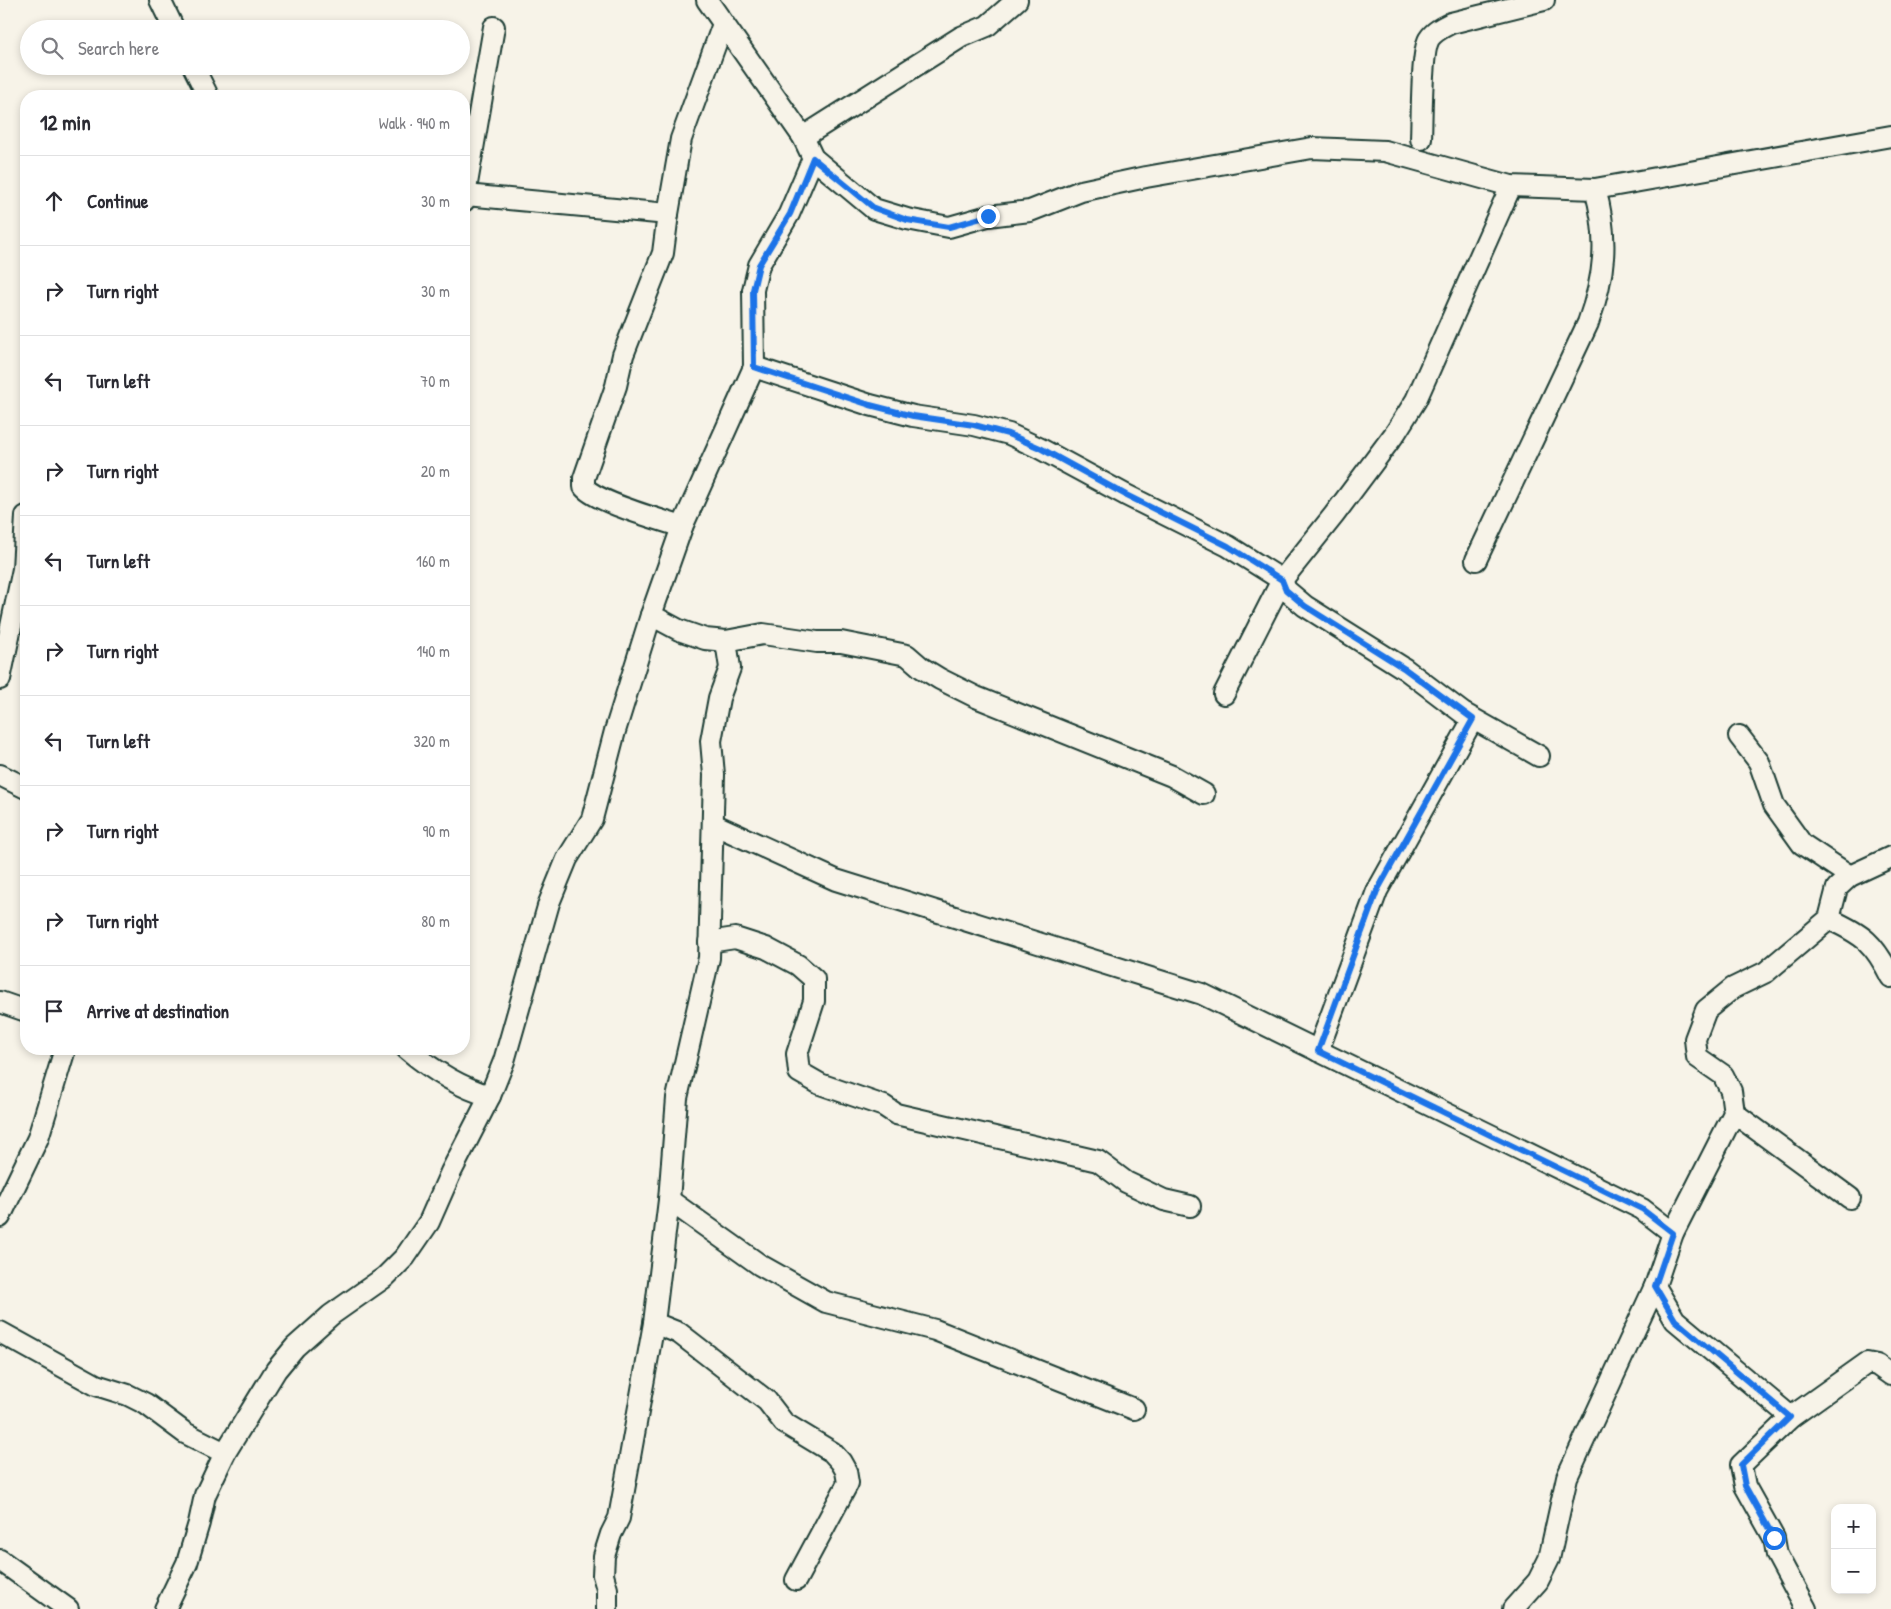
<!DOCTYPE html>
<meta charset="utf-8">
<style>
:root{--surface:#fff;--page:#f7f7f7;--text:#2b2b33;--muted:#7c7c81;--line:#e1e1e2}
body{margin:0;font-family:"Patrick Hand",sans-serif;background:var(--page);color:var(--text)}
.controls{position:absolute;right:15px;bottom:15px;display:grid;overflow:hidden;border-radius:10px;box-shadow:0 2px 8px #0003}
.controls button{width:45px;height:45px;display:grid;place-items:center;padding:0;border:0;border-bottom:1px solid var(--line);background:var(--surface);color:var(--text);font:25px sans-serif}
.stop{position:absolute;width:15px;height:15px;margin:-11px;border:4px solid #1a73e8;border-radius:50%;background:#fff}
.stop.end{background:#1a73e8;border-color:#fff;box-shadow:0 1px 5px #0008}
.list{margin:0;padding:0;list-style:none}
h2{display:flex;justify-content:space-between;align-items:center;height:65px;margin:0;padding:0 20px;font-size:21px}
h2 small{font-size:16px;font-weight:400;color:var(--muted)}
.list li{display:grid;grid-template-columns:32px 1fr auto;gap:15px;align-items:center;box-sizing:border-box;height:90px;padding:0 20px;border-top:1px solid var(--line)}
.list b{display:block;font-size:19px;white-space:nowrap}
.list em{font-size:16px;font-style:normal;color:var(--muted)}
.icon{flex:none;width:28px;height:28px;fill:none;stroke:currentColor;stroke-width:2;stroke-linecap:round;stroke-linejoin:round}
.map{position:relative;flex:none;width:1891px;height:1609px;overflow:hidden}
.search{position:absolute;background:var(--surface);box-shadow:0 2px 8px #0003;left:20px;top:20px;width:450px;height:55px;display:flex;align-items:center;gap:12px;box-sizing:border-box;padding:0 18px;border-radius:28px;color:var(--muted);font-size:19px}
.panel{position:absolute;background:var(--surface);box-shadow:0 2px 8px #0003;left:20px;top:90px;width:450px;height:965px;border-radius:20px}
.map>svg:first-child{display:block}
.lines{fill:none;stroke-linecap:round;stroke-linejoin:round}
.minor-casing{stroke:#1f3d34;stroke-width:24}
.minor{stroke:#f7f3e8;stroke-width:20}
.route{stroke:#1a73e8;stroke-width:6}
</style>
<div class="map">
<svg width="1891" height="1609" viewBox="0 0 1891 1609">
<rect width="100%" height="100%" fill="#f7f3e8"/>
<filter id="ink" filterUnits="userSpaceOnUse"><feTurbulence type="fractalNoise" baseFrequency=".02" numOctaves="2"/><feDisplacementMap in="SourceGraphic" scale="10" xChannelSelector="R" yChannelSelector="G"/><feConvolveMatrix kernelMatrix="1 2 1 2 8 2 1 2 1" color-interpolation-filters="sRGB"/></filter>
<g filter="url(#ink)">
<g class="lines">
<g class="minor-casing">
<g id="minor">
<path d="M160 0 174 29"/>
<path d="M707 0 803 137 813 158 874 209 907 219 949 227 988 216 1030 211 1081 191 1146 177 1312 148 1385 151 1511 186 1595 189 1891 136"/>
<path d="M193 66 208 96"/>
<path d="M803 137 961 37 987 26 1017 0"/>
<path d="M1421 139C1422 119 1421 53 1429 39 1434 31 1443 27 1451 23L1544 0"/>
<path d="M466 195 668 214"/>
<path d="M464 201 494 27"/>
<path d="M754 367 870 405 913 416 974 425 1009 434 1039 448 1126 495 1228 546 1282 580 1286 590 1305 606 1405 669 1463 713 1539 756"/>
<path d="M682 527C659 519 598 503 584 487V478L616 386 623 355 663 253 668 214 681 139 723 24"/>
<path d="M1476 560 1588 323C1605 276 1609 238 1595 189"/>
<path d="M651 615 679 630 705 639 726 641 763 634 817 642H841L907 655 922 668 940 679 976 697 1172 776 1204 794"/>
<path d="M0 679 23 569 26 516"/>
<path d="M1224 694 1282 580 1334 515 1396 432 1416 400 1511 186"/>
<path d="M1739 736 1759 762 1774 805 1802 844 1850 876"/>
<path d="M0 775 26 788"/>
<path d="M713 824 836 880 1202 994 1642 1209 1673 1233"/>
<path d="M1829 919C1864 935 1874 943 1891 977"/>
<path d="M709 942 735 938 766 948 798 965 814 979V1001L797 1054 799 1072 820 1084 884 1106 896 1114 1098 1161 1126 1182 1164 1200 1190 1206"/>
<path d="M0 1002 26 1011"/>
<path d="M407 1049C432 1070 458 1087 490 1096"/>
<path d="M1318 1051 1377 891 1473 719"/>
<path d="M1734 1113 1850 1198"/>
<path d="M669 1200 760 1265 826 1302 935 1330 1134 1409"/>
<path d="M0 1217 38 1138 65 1049"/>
<path d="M1655 1286 1675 1320 1791 1417"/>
<path d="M654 1323 679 1333 767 1401 784 1423 832 1452 841 1462 846 1471 848 1483 796 1580"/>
<path d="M0 1332 96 1385 128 1395 146 1404 185 1433 225 1453"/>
<path d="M0 1560 68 1609"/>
<path d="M165 1609 187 1563 199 1523 205 1495 225 1453 276 1370 295 1347 331 1315 385 1277 405 1257 429 1222 451 1172 490 1096 504 1061 549 903 567 859 592 819 615 731 651 615 682 527 754 367 753 290 759 265 789 214 813 158"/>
<path d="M607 1609V1589L603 1575 604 1556 611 1534 619 1518 654 1323 669 1200 677 1098 709 958 714 775 711 741 719 698 730 668 726 641"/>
<path d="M1513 1609 1538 1581 1549 1559 1567 1477 1655 1286 1673 1233 1734 1113 1731 1091 1723 1075 1697 1057 1695 1039 1706 1010 1733 988 1766 972 1829 919 1837 888 1850 876 1891 857"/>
<path d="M1806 1609 1777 1555 1774 1538 1745 1486 1741 1465 1791 1417 1867 1363 1877 1365 1891 1375"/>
</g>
</g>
<use href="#minor" class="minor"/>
</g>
</g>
<g class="lines" filter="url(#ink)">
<path class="route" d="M988 216 949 227 907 220 874 208 813 158 790 214 759 265 753 290 754 367 870 405 913 416 974 425 1008 434 1040 448 1126 495 1228 546 1282 580 1286 590 1305 606 1405 669 1473 719 1377 891 1318 1051 1642 1209 1673 1233 1655 1286 1675 1320 1790 1417 1741 1465 1745 1486 1774 1538"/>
</g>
</svg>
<div class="controls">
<button>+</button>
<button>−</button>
</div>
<div class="stop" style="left:1774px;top:1538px"></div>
<div class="stop end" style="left:988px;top:216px"></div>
<div class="search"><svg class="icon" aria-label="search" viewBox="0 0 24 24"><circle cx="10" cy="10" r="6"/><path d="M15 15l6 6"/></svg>Search here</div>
<section class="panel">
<h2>12 min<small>Walk · 940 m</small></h2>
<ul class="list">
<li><svg class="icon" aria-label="ahead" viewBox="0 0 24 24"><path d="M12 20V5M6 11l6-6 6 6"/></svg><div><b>Continue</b></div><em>30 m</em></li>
<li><svg class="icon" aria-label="right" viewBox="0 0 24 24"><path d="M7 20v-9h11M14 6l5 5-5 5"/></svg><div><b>Turn right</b></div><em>30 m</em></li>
<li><svg class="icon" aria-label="left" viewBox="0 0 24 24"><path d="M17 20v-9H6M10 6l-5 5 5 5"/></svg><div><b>Turn left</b></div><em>70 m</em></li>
<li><svg class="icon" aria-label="right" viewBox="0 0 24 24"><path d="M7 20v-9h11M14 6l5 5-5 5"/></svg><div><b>Turn right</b></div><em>20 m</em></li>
<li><svg class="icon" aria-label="left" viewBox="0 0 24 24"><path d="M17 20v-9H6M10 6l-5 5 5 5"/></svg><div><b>Turn left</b></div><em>160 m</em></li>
<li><svg class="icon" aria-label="right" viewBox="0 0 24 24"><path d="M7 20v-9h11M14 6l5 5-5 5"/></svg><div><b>Turn right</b></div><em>140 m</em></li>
<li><svg class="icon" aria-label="left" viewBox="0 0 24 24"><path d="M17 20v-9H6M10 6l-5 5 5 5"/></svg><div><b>Turn left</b></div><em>320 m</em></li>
<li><svg class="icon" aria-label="right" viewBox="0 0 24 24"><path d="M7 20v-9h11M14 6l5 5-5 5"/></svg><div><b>Turn right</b></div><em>90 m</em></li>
<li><svg class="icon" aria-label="right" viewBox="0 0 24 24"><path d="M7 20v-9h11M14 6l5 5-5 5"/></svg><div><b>Turn right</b></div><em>80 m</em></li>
<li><svg class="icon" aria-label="arrive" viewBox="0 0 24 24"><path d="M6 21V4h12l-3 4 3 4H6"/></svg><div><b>Arrive at destination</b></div></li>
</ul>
</section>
</div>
